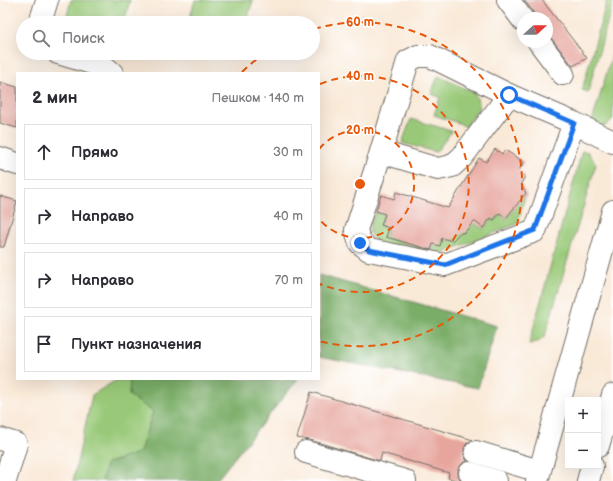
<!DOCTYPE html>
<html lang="ru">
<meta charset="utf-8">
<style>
:root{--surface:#fff;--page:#f2f2f3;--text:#2b2b33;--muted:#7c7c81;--line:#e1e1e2}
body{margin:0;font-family:"Balsamiq Sans",sans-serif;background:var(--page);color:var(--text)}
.controls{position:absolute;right:12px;bottom:12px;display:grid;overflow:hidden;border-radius:0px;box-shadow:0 4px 16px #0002}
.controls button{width:36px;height:36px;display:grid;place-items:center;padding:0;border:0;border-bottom:1px solid var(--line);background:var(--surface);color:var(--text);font:20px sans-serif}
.compass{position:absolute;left:517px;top:12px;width:36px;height:36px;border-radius:50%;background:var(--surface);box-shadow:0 4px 16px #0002;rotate:69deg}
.stop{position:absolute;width:12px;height:12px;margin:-9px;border:3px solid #1a73e8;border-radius:50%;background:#fff}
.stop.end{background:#1a73e8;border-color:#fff;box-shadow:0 1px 4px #0008}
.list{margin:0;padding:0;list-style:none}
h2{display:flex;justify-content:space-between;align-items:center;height:52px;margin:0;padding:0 16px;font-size:17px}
h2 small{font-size:13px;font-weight:400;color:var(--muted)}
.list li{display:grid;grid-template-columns:26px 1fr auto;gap:12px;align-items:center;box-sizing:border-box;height:56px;margin:0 8px 8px;padding:0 8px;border:1px solid var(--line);border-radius:0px}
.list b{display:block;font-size:15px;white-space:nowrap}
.list em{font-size:13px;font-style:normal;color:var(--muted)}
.icon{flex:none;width:22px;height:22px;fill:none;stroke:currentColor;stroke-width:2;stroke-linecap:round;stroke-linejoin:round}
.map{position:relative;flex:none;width:613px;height:481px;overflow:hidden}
.search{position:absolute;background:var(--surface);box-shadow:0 4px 16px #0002;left:16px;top:16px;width:304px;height:44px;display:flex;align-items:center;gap:10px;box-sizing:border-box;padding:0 14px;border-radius:22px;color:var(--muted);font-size:15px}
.panel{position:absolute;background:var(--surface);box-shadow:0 4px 16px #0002;left:16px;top:72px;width:304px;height:308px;border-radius:0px}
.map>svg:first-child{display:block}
.green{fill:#99c978;stroke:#627a52}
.forest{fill:#7aad68;stroke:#526c4a}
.building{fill:#e7a69d}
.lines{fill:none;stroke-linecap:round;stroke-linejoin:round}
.minor-casing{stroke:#736e67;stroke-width:24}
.minor{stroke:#fff;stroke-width:22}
.route{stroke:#1a73e8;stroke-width:5}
.ring{fill:none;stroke:#e8590c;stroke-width:2;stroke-dasharray:7 5}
.centre{fill:#e8590c;stroke:#fff;stroke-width:2}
.ring-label{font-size:12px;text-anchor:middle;font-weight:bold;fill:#e8590c;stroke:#fff;stroke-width:3;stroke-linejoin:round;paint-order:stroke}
</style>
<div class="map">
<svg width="613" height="481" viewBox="0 0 613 481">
<rect width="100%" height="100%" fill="#fff"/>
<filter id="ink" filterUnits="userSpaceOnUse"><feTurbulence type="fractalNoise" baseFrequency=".025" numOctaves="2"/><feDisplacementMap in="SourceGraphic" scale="8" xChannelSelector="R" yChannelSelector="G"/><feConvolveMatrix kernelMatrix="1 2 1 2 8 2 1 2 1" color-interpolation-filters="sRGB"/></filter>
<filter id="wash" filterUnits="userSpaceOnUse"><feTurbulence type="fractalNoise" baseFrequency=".012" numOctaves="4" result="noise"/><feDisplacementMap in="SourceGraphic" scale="16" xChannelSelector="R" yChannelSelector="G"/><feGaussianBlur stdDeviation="0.9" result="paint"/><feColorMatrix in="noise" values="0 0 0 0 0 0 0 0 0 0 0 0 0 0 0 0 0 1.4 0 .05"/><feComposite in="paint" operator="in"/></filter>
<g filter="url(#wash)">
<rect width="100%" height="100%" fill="#f9e9d7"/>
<g class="green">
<path d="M71 0H130L124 23H65Z"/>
<path d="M195 0H253L246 23H212L190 17Z"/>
<path d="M607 0H613V2L588 92 582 90Z"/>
<path d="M613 52V119L605 126 591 125Z"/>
<path d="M438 76 475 93 480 107 466 127 459 123 434 115 440 97 431 94Z"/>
<path d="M411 119 452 131 436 152 402 143Z"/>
<path d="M582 151 588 152 596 164 545 336 540 341 529 344Z"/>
<path d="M526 194 517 224 432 257 376 242C365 231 370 225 375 212L384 215 381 226 388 229 386 237 431 251 433 244 440 246 443 238 452 241 460 235 466 233 474 223 483 229 491 219 494 221 500 214 506 219Z"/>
<path d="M118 379H130L129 395 153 411 140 452 106 464 102 481H73L92 395Z"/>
</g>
<g class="forest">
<path d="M319 275 497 326 478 388 319 357Z"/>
<path d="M130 379H298L216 481H102L106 464 140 452 153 412 129 395Z"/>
</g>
<g id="blocks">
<g class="building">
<path d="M524 0H542L587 58 573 66 547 33V18H535L533 12Z"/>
<path d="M0 82 17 87V128L0 123Z"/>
<path d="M495 149 502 154 505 150 524 162 519 170 525 176 521 184 526 193 506 218 500 213 494 220 491 218 483 228 474 221 465 232 459 234 452 241 442 238 440 246 433 244 431 250 386 237 389 228 381 225 385 214 376 211 381 195 394 199 396 192 448 208 479 158 486 162Z"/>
<path d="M0 196 17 201 4 247H0Z"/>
<path d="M311 392 473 440 467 443 464 448V455L467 461 462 464 458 469V475L461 481 448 478 449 473 382 453 380 461 310 440 297 438Z"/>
</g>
</g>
</g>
<g filter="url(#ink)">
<use href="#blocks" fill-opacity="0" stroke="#736e67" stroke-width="1"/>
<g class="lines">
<g class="minor-casing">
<g id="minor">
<path d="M508 0 523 20"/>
<path d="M40 23 47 0"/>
<path d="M539 42 563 74"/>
<path d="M58 53 105 67 112 73"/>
<path d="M574 123 535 231 445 265 369 250 360 243 356 230 381 152 408 61 418 56H430L509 95 574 123 613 142"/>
<path d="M381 152 438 169 452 166 462 157 509 95"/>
<path d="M0 158 17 164"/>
<path d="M0 439 16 444 5 481"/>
<path d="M598 446 613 395"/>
<path d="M306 452 405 481"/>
<path d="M476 452 539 471"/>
<path d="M470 473 496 481"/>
<path d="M537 481 613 211"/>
<path d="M588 481 592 466"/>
</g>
</g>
<use href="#minor" class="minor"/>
</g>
</g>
<g class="lines" filter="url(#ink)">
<path class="route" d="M360 243 369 250 445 265 535 230 574 123 509 95"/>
</g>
<g class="ring">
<path d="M319 149A54 54 0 1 1 319 219"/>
<path d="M320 84A108 108 0 1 1 320 284"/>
<path d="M242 72A162 162 0 0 1 264 54M314 29A162 162 0 1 1 319 341"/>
</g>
<circle cx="360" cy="184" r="6" class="centre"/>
<g class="ring-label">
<text x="360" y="26">60 m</text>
<text x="360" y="80">40 m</text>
<text x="360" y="134">20 m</text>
</g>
</svg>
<div class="controls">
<button>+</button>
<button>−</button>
</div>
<svg class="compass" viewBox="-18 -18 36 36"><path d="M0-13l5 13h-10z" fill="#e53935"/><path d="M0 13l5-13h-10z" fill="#7c7c81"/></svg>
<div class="stop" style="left:509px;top:95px"></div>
<div class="stop end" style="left:360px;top:243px"></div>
<div class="search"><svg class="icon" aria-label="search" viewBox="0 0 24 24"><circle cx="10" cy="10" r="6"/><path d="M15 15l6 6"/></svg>Поиск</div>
<section class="panel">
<h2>2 мин<small>Пешком · 140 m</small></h2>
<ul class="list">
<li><svg class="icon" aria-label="ahead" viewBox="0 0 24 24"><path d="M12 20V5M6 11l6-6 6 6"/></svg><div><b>Прямо</b></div><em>30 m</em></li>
<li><svg class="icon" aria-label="right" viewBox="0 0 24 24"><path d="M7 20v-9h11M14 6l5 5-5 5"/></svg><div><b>Направо</b></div><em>40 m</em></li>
<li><svg class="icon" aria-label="right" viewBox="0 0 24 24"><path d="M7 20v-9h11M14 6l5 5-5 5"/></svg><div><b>Направо</b></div><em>70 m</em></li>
<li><svg class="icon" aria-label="arrive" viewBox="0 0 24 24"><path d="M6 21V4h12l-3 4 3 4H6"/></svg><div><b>Пункт назначения</b></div></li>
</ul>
</section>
</div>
